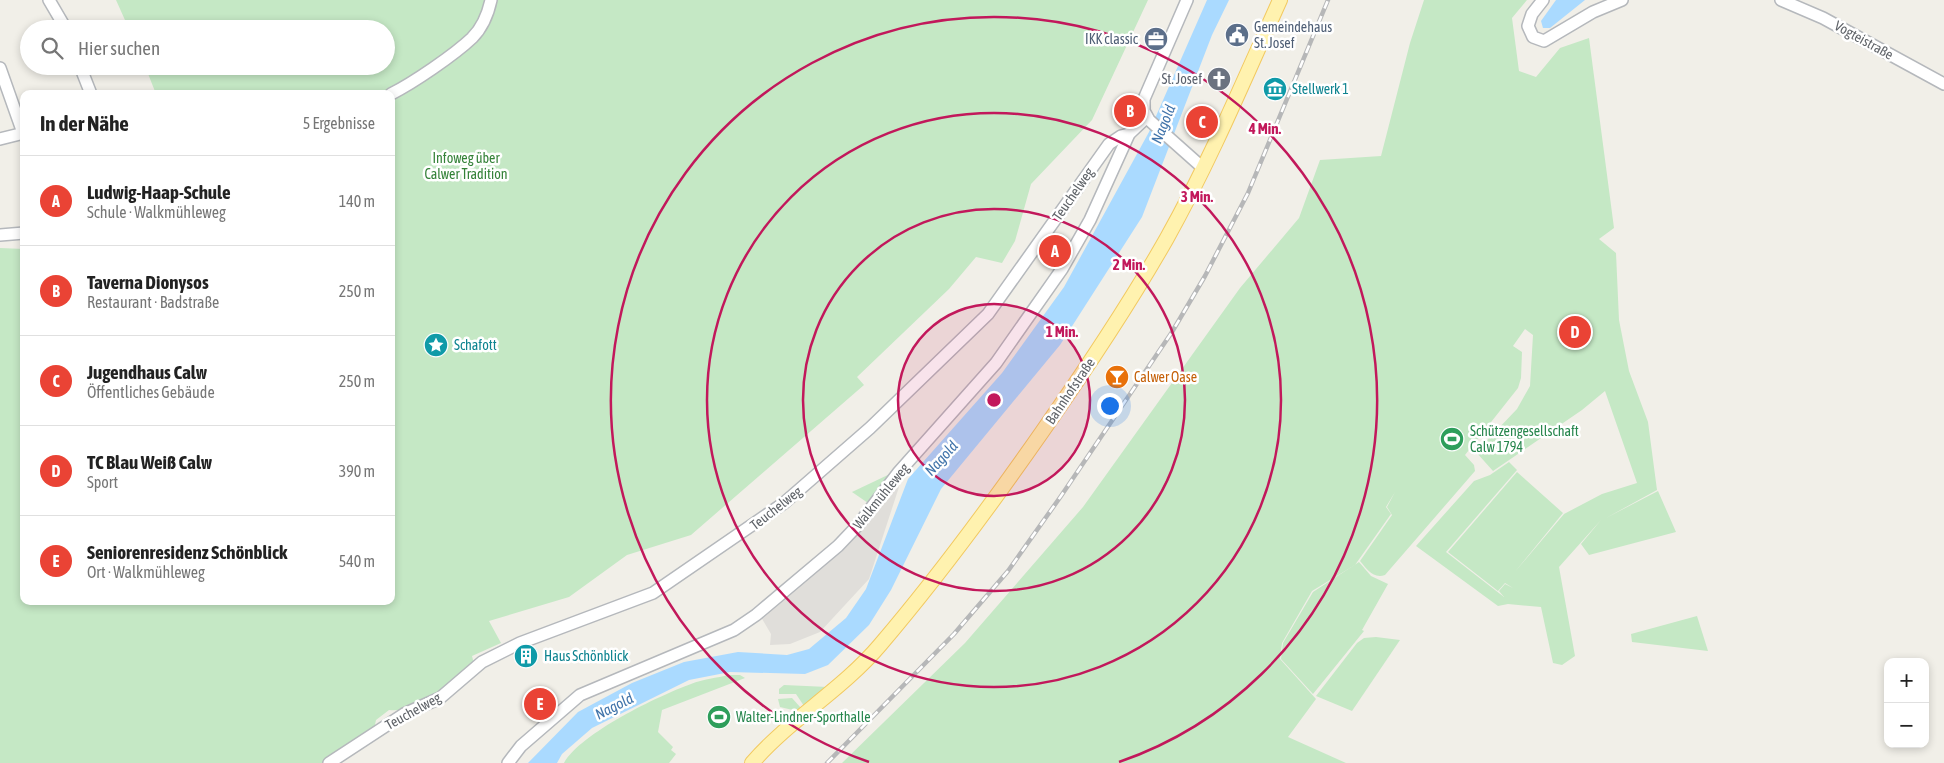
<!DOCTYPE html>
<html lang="de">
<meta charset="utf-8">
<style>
:root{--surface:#fff;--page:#f2f2f2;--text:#222;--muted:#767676;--line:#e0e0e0;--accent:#ea4335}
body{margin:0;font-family:"Asap Condensed",sans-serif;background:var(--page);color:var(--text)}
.controls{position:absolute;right:15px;bottom:15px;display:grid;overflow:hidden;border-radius:10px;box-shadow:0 2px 8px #0003}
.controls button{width:45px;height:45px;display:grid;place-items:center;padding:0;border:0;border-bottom:1px solid var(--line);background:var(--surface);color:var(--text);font:25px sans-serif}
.you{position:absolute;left:1109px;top:405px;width:18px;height:18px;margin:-12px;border:4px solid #fff;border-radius:50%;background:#1a73e8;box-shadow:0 0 0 8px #1a73e833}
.badge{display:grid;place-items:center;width:32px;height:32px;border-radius:50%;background:var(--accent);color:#fff;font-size:16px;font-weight:700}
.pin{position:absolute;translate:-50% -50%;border:2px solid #fff;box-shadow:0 1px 5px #0006}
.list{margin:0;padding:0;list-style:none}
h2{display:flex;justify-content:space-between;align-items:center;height:65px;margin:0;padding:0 20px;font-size:21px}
h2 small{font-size:16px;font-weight:400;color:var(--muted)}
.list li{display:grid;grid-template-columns:32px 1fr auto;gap:15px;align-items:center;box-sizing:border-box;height:90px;padding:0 20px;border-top:1px solid var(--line)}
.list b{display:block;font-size:19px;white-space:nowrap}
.list p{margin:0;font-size:16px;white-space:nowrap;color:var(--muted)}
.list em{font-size:16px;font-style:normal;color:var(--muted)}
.icon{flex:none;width:28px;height:28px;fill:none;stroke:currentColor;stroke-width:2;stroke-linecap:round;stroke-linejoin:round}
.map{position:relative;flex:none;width:1944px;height:763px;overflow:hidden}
.search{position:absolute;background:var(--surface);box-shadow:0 2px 8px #0003;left:20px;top:20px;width:375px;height:55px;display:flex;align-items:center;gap:12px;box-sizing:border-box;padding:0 18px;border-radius:28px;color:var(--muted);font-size:19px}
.panel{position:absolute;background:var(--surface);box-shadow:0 2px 8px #0003;left:20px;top:90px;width:375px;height:515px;border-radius:10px}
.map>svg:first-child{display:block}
.industrial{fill:#e0deda}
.green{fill:#c5e8c5}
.water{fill:#aadaff}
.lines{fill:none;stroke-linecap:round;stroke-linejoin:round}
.minor-casing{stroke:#b5b8bc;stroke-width:14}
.major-casing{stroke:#f2c960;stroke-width:16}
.minor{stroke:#fff;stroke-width:11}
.major{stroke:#fff2af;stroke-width:14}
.rail-casing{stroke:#b6b7b8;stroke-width:4.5}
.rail{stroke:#fff;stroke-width:2.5;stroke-dasharray:8;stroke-linecap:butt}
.ring{fill:none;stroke:#c2185b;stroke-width:2.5}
.labels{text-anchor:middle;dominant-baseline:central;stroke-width:5;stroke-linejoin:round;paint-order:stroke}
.service-label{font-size:14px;fill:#4e5e75;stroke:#fff;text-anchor:start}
.street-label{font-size:14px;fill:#5f6368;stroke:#fff}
.worship-label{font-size:14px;fill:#5b616d;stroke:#fff;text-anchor:end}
.culture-label{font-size:14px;fill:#0d838f;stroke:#fff;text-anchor:start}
.park-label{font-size:14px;fill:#348238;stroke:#fff}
.food-label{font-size:14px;fill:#c56008;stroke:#fff;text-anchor:start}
.leisure-label{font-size:14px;fill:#27864d;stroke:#fff;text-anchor:start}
.water-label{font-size:15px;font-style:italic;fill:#4174aa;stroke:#fff}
.centre{fill:#c2185b;stroke:#fff;stroke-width:2.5}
.ring-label{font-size:15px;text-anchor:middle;font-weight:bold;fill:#c2185b;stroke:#fff;stroke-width:5;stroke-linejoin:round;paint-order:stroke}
</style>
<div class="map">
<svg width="1944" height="763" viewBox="0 0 1944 763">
<rect width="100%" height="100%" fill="#f1efe8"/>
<path class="industrial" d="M893 484 899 487 869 579 820 632 790 644 770 645 771 634 761 617Z"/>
<g class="green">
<path d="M116 0H1148L1092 120 1031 184 1015 241 1002 263 976 257 949 289 857 377 864 385 691 535 627 555 569 597 489 621 501 643 472 656 474 664C450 683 420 713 389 710L376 720 372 739 337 763H0V248L24 249V601H391V94H156L145 66H386V29H129Z"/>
<path d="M1424 0H1527L1512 18 1519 71 1536 77 1560 48 1589 38 1614 228 1599 239 1616 253 1619 320 1629 371 1648 422 1657 490 1606 518 1658 491 1676 532 1589 555 1581 544 1601 520 1559 567 1575 656 1562 665 1553 663 1541 607 1508 604 1498 606 1416 546 1474 481 1490 475 1509 462 1517 470 1446 552 1504 597 1499 591 1505 584 1513 588 1528 576 1513 588 1505 583 1498 591 1448 552 1517 472 1563 513 1514 573 1564 514 1602 494 1637 483 1605 391 1582 410 1493 471 1476 452 1517 409 1530 386 1533 335 1525 329 1513 346 1522 352 1521 378 1518 388 1465 455 1474 465 1475 471 1385 575C1373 579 1367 569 1360 561L1392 515 1387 507 1395 492 1386 507 1391 514 1355 565 1312 591 1282 643 1280 659 1316 699 1288 737 1346 763H842L965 643 1083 507 1240 288 1299 218 1320 160 1381 156 1410 43Z"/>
<path d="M892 473 868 503 852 492Z"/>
<path d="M1359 562 1371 576 1388 584 1362 630 1364 631 1313 694 1281 659 1283 643 1313 592Z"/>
<path d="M1697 616 1708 651 1632 642 1631 634Z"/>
<path d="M1376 637 1400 640 1352 711 1316 696 1357 643 1364 638Z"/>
<path d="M729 675H740L745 678 662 710 658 732 673 747 671 750 676 754 669 763H564C581 733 658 696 691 684 703 679 717 678 729 675Z"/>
<path d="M784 685 828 687 804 706 796 694H779V689Z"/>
<path d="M792 698 801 708 797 711 780 707 778 699Z"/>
</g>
<g class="water">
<path d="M1207 0H1229L1212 35 1142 217 1060 345 941 489 891 590 869 625 828 665 805 674 730 672 689 680 592 728 562 754 557 763H528L578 712 632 683 684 662 738 652 787 655 809 649 846 618 866 589 908 479 1002 373 1064 287 1149 132Z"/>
<path d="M1556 0H1585L1550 28H1543L1541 21Z"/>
</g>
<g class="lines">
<g class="minor-casing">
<g id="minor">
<path d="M49 0 66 29"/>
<path d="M1187 0 1144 99V111L1149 120 1203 168"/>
<path d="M1543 0 1532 14 1528 26 1533 37 1544 41 1593 12 1622 0"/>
<path d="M1781 0 1823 18 1944 84"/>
<path d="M80 66 91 94"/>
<path d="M0 68 23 133"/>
<path d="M391 94C413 83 454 55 472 38 482 28 488 14 491 0"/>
<path d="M0 139 24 133"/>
<path d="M0 235 24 233"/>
<path d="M329 763 404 714 440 698 482 662 520 643 653 593 784 503 870 428 988 314 1109 144 1121 136 1129 134"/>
<path d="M508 763 521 746 580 695 734 630 756 615 838 546 858 525 898 473 996 363 1062 269 1090 220 1129 134 1147 117"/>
</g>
</g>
<g class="major-casing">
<path id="major" d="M752 763C790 719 842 690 880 645 938 577 991 505 1042 432 1086 369 1129 305 1167 238 1210 161 1244 80 1280 0"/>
</g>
<use href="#minor" class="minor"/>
<use href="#major" class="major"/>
<g class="rail-casing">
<path id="rail" d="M827 763 954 634 1008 571 1061 496 1172 332 1205 276 1248 193 1328 0"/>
</g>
<use href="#rail" class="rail"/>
</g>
<circle cx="994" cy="400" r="96" fill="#c2185b" fill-opacity=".12"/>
<g class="ring">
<circle cx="994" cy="400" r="96"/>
<circle cx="994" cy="400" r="191"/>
<circle cx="994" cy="400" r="287"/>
<path d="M869 762A383 383 0 1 1 1119 762"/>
</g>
<defs>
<g id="civic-disc" transform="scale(1.25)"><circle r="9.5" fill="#5c6f8a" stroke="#fff"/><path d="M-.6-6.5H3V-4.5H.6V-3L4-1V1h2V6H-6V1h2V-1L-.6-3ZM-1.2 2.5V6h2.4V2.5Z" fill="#fff"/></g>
<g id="office-disc" transform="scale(1.25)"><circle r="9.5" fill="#5c6f8a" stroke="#fff"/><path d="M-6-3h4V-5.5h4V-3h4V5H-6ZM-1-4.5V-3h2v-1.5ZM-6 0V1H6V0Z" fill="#fff"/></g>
<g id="church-disc" transform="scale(1.25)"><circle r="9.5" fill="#6b7280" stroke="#fff"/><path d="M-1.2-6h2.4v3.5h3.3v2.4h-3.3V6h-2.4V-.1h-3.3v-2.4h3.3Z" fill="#fff"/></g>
<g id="museum-disc" transform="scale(1.25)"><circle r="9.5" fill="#0f9aa8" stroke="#fff"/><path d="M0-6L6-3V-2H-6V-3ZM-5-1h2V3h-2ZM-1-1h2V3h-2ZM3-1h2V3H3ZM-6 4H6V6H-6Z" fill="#fff"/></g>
<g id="sight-disc" transform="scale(1.25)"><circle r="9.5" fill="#0f9aa8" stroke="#fff"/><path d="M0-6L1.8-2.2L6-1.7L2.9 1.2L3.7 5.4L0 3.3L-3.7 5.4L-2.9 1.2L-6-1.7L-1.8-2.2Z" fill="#fff"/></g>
<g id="bar-disc" transform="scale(1.25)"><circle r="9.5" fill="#e8710a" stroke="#fff"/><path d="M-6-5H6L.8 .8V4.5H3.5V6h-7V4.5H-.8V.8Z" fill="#fff"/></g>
<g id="stadium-disc" transform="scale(1.25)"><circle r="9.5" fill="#2e9e5b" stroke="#fff"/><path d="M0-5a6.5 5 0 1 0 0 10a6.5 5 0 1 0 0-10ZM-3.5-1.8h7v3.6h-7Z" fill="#fff"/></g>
<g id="building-disc" transform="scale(1.25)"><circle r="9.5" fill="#0f9aa8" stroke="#fff"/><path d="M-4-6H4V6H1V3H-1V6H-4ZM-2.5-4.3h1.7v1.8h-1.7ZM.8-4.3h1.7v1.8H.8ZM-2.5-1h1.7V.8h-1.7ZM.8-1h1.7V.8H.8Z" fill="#fff"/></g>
</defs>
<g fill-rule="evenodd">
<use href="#civic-disc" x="1237" y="35"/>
<use href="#office-disc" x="1156" y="39"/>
<use href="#church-disc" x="1219" y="79"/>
<use href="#museum-disc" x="1275" y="89"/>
<use href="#sight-disc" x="436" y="345"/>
<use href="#bar-disc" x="1117" y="377"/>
<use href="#stadium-disc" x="1452" y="439"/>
<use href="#building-disc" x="526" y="656"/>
<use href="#stadium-disc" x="719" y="717"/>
</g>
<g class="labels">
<g class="service-label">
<text x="1254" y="27">Gemeindehaus<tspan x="1254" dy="16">St. Josef</tspan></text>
<text x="1138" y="39" text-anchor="end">IKK classic</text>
</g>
<g class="street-label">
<text transform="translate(1864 40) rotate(29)">Vogteistraße</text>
<text transform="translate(1073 194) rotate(-55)">Teuchelweg</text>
<text transform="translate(1070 391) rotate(-56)">Bahnhofstraße</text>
<text transform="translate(881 496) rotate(-51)">Walkmühleweg</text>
<text transform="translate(776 508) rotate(-38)">Teuchelweg</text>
<text transform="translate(413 711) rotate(-29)">Teuchelweg</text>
</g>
<g class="worship-label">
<text x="1202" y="79">St. Josef</text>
</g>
<g class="culture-label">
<text x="1292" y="89">Stellwerk 1</text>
<text x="454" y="345">Schafott</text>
<text x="544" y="656">Haus Schönblick</text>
</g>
<g class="park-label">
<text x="466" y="158">Infoweg über<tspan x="466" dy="16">Calwer Tradition</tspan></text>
</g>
<g class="food-label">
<text x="1134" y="377">Calwer Oase</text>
</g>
<g class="leisure-label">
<text x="1470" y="431">Schützengesellschaft<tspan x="1470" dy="16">Calw 1794</tspan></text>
<text x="736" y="717">Walter-Lindner-Sporthalle</text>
</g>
<g class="water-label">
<text transform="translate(1163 124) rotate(-68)">Nagold</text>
<text transform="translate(941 458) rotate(-48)">Nagold</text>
<text transform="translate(614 706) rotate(-27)">Nagold</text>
</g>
</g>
<circle cx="994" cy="400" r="8" class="centre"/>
<g class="ring-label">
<text x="1265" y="134">4 Min.</text>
<text x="1197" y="202">3 Min.</text>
<text x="1129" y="270">2 Min.</text>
<text x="1062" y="337">1 Min.</text>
</g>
</svg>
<div class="controls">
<button>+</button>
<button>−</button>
</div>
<div class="you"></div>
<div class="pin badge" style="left:1055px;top:251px">A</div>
<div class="pin badge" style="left:1130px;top:111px">B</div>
<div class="pin badge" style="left:1202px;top:122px">C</div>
<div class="pin badge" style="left:1575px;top:332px">D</div>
<div class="pin badge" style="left:540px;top:704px">E</div>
<div class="search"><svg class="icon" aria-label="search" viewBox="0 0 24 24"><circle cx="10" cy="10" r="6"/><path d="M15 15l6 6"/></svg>Hier suchen</div>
<section class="panel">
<h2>In der Nähe<small>5 Ergebnisse</small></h2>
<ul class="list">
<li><span class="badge">A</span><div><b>Ludwig-Haap-Schule</b><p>Schule · Walkmühleweg</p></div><em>140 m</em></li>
<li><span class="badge">B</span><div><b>Taverna Dionysos</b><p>Restaurant · Badstraße</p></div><em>250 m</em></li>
<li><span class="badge">C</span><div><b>Jugendhaus Calw</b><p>Öffentliches Gebäude</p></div><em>250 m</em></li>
<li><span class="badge">D</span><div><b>TC Blau Weiß Calw</b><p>Sport</p></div><em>390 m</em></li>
<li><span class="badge">E</span><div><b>Seniorenresidenz Schönblick</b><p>Ort · Walkmühleweg</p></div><em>540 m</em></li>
</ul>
</section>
</div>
